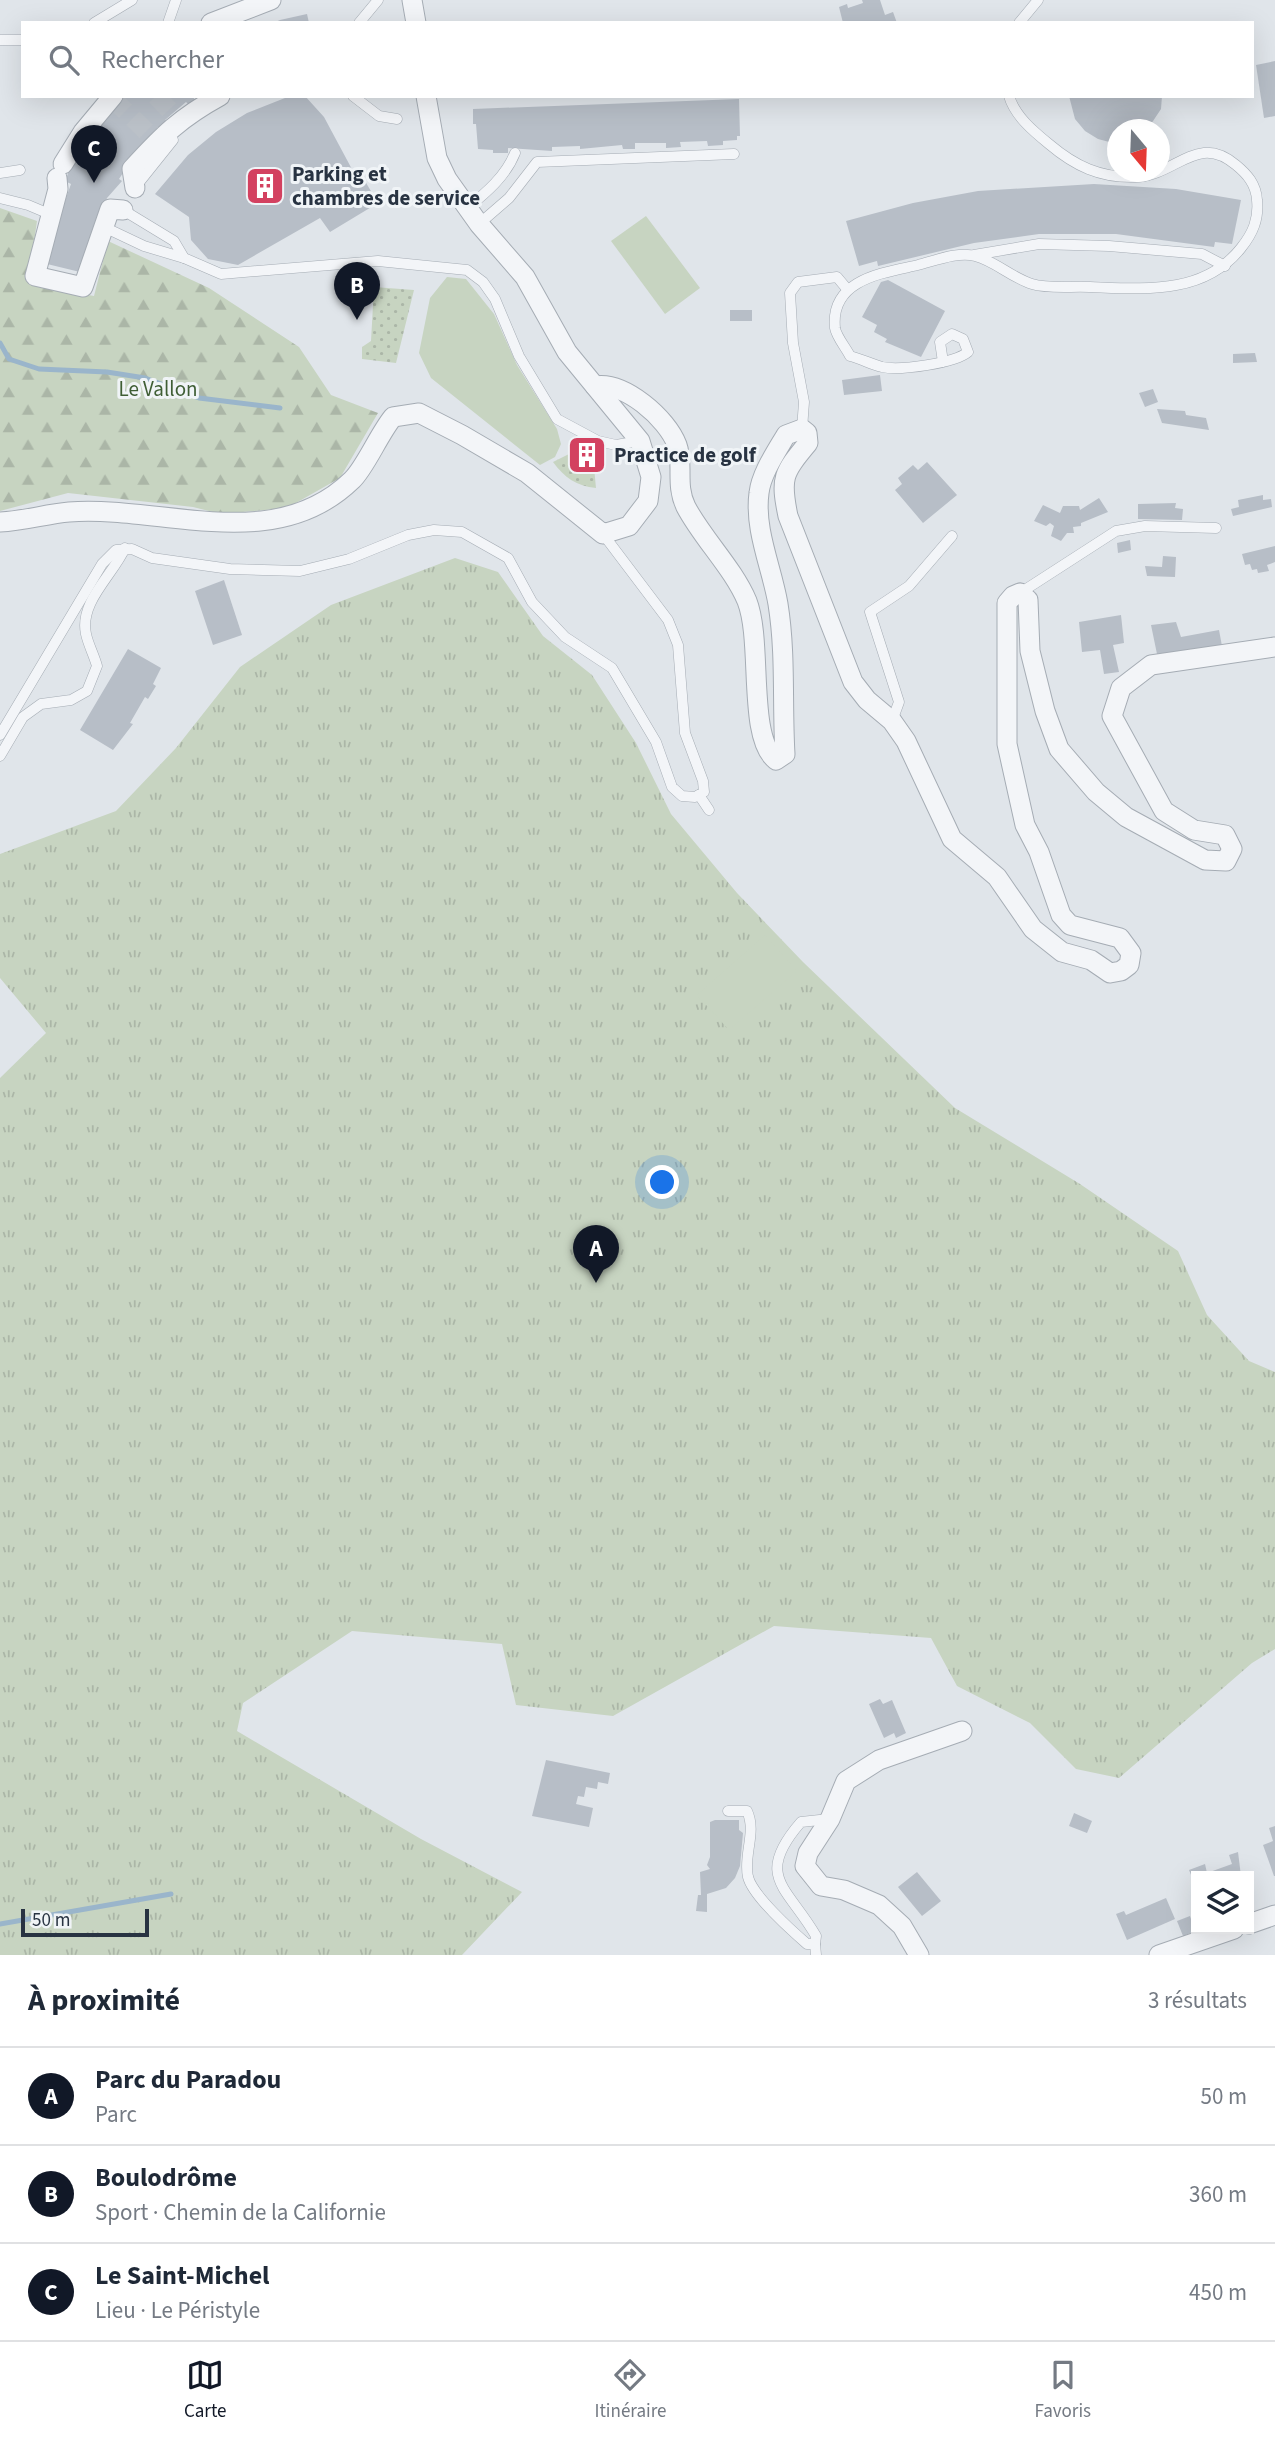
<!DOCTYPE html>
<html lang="fr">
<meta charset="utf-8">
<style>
:root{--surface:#fff;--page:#f6f6f7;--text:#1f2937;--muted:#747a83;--line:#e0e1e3;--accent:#111827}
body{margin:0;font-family:"Source Sans 3",sans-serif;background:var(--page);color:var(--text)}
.controls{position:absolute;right:21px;bottom:21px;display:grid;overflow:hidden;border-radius:0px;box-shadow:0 7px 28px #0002}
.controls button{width:63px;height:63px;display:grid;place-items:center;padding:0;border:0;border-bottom:2px solid var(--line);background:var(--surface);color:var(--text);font:35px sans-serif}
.compass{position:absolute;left:1107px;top:119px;width:63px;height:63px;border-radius:50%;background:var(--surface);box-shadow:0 7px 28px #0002;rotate:161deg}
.scale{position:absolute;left:21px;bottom:18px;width:128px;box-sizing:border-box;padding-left:7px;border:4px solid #283342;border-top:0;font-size:19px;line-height:24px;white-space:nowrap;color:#283342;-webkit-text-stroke:5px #f0f4f7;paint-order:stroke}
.you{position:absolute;left:663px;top:1183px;width:24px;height:24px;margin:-18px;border:5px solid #fff;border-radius:50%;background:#1a73e8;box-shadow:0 0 0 10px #1a73e833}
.badge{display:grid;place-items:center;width:46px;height:46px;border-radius:50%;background:var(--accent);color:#fff;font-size:23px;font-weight:700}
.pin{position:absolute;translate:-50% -58px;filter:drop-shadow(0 2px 4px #0008)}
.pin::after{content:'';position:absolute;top:37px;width:24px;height:21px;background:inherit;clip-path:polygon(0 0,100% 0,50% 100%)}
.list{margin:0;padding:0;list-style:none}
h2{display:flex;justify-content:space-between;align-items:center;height:91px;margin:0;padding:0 28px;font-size:30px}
h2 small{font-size:23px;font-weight:400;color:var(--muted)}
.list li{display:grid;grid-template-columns:46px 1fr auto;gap:21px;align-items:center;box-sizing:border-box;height:98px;padding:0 28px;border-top:2px solid var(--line)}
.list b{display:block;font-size:26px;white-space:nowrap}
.list p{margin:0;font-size:23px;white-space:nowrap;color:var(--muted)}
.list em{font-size:23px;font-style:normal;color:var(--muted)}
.icon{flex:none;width:38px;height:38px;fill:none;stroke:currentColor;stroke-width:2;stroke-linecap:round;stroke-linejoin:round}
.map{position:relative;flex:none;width:1275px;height:1955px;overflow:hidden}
.search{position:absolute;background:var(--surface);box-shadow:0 7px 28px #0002;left:21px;right:21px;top:21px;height:77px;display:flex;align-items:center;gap:18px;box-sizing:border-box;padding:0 24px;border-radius:0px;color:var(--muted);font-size:26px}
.sheet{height:385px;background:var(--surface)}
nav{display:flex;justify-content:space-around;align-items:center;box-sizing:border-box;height:98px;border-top:2px solid var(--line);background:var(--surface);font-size:19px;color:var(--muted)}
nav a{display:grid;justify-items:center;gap:4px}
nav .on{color:var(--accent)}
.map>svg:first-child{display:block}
.grass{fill:url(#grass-dots)}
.forest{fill:url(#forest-firs)}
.park{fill:url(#park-tufts)}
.garden{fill:#c7d4c1}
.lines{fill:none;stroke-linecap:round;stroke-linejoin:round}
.stream{stroke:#9ab5cb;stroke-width:5}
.building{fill:#b7bec7}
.street-tunnel{stroke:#bbc1c8;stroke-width:19;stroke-dasharray:19 10;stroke-linecap:butt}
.lane-casing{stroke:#a5acb4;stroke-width:11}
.street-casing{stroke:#a5acb4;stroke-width:21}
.lane{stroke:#f3f5f8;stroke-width:10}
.street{stroke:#f3f5f8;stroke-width:19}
.labels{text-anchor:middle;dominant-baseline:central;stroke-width:6;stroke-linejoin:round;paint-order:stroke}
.poi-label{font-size:21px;font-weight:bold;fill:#283342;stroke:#f0f4f7;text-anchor:start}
.park-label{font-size:21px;fill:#3f5e35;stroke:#f0f4f7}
</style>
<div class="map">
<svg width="1275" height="1955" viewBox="0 0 1275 1955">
<defs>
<pattern id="grass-dots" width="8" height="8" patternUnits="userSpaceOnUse" patternTransform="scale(1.75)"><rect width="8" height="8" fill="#c7d4c1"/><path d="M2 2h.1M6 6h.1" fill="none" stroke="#abb6a7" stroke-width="1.8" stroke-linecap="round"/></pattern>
<pattern id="forest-firs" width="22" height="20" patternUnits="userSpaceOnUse" patternTransform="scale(1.75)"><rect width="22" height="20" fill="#c7d4c1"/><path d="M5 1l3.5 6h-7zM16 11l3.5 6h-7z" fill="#abb6a7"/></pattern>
<pattern id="park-tufts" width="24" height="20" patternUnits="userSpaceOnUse" patternTransform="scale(1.75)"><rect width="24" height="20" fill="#c7d4c1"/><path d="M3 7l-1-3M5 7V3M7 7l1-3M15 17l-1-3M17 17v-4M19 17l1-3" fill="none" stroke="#abb6a7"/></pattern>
</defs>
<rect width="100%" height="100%" fill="#e0e5ea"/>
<g class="grass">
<path d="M374 287 414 290 396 363 362 359V347L371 341Z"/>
<path d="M573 452 594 467 596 488C576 486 565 478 553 462Z"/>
</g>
<path class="forest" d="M0 208 37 221 28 284 94 296 108 241 209 288 299 347 331 395 378 413 340 478 287 508 221 514 193 507 68 493 0 511Z"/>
<path class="park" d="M455 558 498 572 543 636 592 675 636 743 671 814 737 893 803 962 955 1108 1080 1184 1178 1251 1207 1315 1249 1361 1275 1372V1649L1252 1663 1119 1778 1076 1769 1030 1723 957 1686 931 1638 774 1626 613 1716 516 1705 502 1644 352 1631 243 1703 237 1731 421 1839 522 1892 462 1955H0V1078L46 1033 0 978V854L116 811 176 748 240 667 331 605Z"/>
<g class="garden">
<path d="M646 216 700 288 665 314 611 241Z"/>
<path d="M447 277 466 279 494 314 517 365 557 429 561 444 555 457 540 465 431 378 419 353 430 298Z"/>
<path d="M765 935 797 971 729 1030 697 995Z"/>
</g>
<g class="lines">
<g class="stream">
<path d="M0 343 9 359 39 369 107 372 145 378 199 398 280 408"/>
<path d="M0 1924 171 1894"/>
</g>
</g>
<g class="building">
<path d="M862 0H880L885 15 893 12 897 23H843L839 7 847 4 848 8 863 3Z"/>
<path d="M307 14 309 23H273L280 20Z"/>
<path d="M1275 61V116L1264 118 1256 65Z"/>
<path d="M125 96H192L196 101 188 104 186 102 165 120 168 122 161 130 158 127 140 147 119 179 122 181 107 198 80 272 43 263 71 184 65 181 69 171 82 149Z"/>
<path d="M290 96H305L324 117 354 173 359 171 378 203 330 232 320 218 238 265 208 259 191 240 189 217 155 194 188 155 216 132 247 113Z"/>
<path d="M1069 96H1162L1161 109 1147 130H1117V142L1113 143 1098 139 1085 131 1075 119Z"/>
<path d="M739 99 740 136H737V140L723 141V145L708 146 707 141 680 142 681 147 666 148V143H635V149H623L622 145 580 149V146L552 147V151L508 148V153H493V150L478 149 476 124H473V109Z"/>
<path d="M1094 184 1176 189 1241 200 1232 244 1215 242 1214 247 1116 234H1039L974 243 878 266 877 261 859 266 846 221 913 203 978 191Z"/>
<path d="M888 280 945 311 921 357 885 342 887 339 874 332 877 325 862 317 881 282Z"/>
<rect x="730" y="310" width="22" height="11"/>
<path d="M1255 353 1257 362 1233 363V354Z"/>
<path d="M880 375 882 391 844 395 842 380Z"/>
<path d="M1153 389 1158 402 1145 407 1139 393Z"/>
<path d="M1157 409 1185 411 1186 415 1206 418 1209 430 1162 423Z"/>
<path d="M581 442 601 457 594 467 573 452Z"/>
<path d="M927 462 957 495 923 523 895 490 902 484 898 478 913 465 918 470Z"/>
<path d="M1263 495V500L1271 499 1272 507 1233 516 1231 509 1239 507 1238 500Z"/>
<path d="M1099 498 1108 512 1081 523V526L1073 527 1074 533H1067L1061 541 1051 536 1054 526 1050 523 1046 526 1034 521 1043 505 1060 513 1063 506H1079L1080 510Z"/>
<path d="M1176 503 1175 508 1183 509 1182 520 1138 519V504Z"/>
<path d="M1130 540 1131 550 1118 553 1117 543Z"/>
<path d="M1275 546V562L1267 565 1269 571 1258 573 1257 569 1252 570 1250 564 1245 565 1242 554Z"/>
<path d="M1163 556 1176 557 1175 577 1147 576 1145 566 1162 567Z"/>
<path d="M224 580 242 635 213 645 195 591Z"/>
<path d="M1121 615 1124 643 1113 645 1119 672 1104 674 1100 650 1082 652 1079 622Z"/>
<path d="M1176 622 1181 637 1219 630 1222 646 1157 654 1151 625Z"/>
<path d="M128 649 161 668 153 684 156 686 148 699 145 697 130 723 133 724 113 750 80 730Z"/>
<path d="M880 1699 883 1704 892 1700 906 1733 896 1738 894 1733 884 1738 869 1704Z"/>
<path d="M546 1760 610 1773 608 1784 598 1782 597 1789 586 1787 584 1797 578 1796 576 1804 593 1808 589 1827 532 1816Z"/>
<path d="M1074 1813 1092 1821 1087 1833 1069 1826Z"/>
<path d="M715 1820H739V1830L743 1833 740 1866 735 1878 726 1888 707 1894V1912L696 1911 698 1895H701L700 1872 710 1869 707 1865 710 1857V1822Z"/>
<path d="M1275 1826V1876H1274L1263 1845 1273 1841 1269 1828Z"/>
<path d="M1238 1852 1241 1876H1196V1887L1189 1870 1205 1864 1207 1873 1232 1864 1229 1855Z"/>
<path d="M917 1872 941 1901 922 1916 898 1887Z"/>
<path d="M1166 1898 1175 1919 1127 1940 1116 1914 1124 1911 1126 1915Z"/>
<path d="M1190 1916 1195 1931 1183 1936 1177 1921Z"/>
</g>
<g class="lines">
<g class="street-tunnel">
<path d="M156 96 179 120"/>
<path d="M112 98 157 142"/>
</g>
<g class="lane-casing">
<g id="lane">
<path d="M94 23 132 0"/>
<path d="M168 23 176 0"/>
<path d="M359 23 378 0"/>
<path d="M1019 23 1038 0"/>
<path d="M0 40H23"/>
<path d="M353 96 379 116 397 119"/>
<path d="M0 173 20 170"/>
<path d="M137 185 173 140"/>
<path d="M0 198 28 205 47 213"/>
<path d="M467 208C486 193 506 176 515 153"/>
<path d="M123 210 174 241 184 258 221 274 378 261 467 270 483 282 495 299 519 356 557 419 598 441 616 445 640 441"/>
<path d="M479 224 509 198 537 162 734 154"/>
<path d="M106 228 144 246 184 258"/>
<path d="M974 255 1039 244 1109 246 1202 254 1225 266"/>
<path d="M943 362 940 342 952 334 963 339 968 352C955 363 900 371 882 367 871 364 861 359 850 356 846 348 836 336 835 328 830 279 883 273 918 265 934 261 959 251 975 256 995 261 1012 278 1032 284 1048 289 1072 286 1090 287 1144 289 1204 295 1241 248 1253 233 1259 219 1257 200 1256 184 1247 174 1236 165 1197 132 1176 176 1135 177 1100 178 1075 166 1049 144 1033 131 1015 116 1009 96"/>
<path d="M802 429 804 402 793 343 790 293 798 282 837 277 847 289"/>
<path d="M1020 593 1116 531 1145 526 1216 528"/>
<path d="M892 721 899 702 870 612 909 586 952 536"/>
<path d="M0 735 102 564 116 550 132 549 152 558 230 569 300 571 349 559 408 535 434 530 462 532 508 558 532 602 565 637 612 668 656 742 672 787 682 796 695 797 704 792 703 781 685 733 678 645 668 620 603 534"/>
<path d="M0 756 23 717 41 704 71 700 87 691 97 666C94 655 88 644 86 634 79 602 113 575 125 548"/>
<path d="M699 795 709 810"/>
<path d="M728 1811H747C757 1832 743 1855 748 1877 753 1896 792 1931 807 1944H815L816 1936C788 1887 753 1877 801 1822L829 1819"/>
<path d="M815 1944 816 1955"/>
</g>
</g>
<g class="street-casing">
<g id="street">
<path d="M412 0 416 23"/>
<path d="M211 23 271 0"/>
<path d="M63 164 83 132 113 96"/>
<path d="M57 178 58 189 35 276 83 287 110 209 123 210"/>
<path d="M135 188 132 169C163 135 180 118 220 96"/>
<path d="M595 386C624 381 667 418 677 445 684 464 675 485 686 507 703 539 733 568 747 601 763 642 747 737 776 760L785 754C782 704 786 654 778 604 772 568 754 530 759 493 761 474 776 452 786 435L802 429 807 433 808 443C783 473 780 478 788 516L853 682 867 700 892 721 906 741 952 839 997 877 1033 929 1062 952 1091 960 1110 973 1121 971 1129 965 1131 953 1120 938 1070 925 1061 915 1039 852 1025 825 1007 744V603L1013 596 1020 593 1028 600 1030 651 1045 711 1059 749 1096 792 1126 817 1205 860 1226 861 1232 849 1225 835 1194 830 1164 811 1112 716 1121 688 1151 665 1275 647"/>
<path d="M0 522C24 521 46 514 69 512 163 505 274 556 352 480 365 468 379 434 393 417L419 413 462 435 527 473 603 534 629 526 648 501 651 477 640 441 567 352 525 277 479 224 447 179 437 158 426 96"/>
<path d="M1249 1924 1275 1915"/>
<path d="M919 1955 902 1926 879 1905 844 1890 821 1886 805 1866 808 1853 830 1819 846 1781 879 1760 962 1731"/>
<path d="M1159 1955 1234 1929"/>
</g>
</g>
<use href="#lane" class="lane"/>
<use href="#street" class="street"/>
</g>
<defs>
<g id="building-square" transform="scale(2.0125)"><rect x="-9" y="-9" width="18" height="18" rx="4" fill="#d34160" stroke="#f0f4f7"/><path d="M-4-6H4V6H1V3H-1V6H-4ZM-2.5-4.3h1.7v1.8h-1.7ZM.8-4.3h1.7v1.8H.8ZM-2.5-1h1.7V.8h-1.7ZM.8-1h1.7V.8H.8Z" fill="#fff"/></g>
</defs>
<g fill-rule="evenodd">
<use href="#building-square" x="265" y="186"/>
<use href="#building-square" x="587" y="455"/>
</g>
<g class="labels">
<g class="poi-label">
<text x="292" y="174">Parking et<tspan x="292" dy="24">chambres de service</tspan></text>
<text x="614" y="455">Practice de golf</text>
</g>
<g class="park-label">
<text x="158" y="389">Le Vallon</text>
</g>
</g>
</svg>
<div class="controls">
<button><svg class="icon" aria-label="layers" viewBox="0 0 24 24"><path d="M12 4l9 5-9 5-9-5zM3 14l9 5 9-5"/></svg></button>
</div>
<svg class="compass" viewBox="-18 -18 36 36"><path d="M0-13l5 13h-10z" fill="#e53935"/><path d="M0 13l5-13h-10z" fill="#747a83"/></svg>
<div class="scale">50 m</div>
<div class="you"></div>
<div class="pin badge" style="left:596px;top:1283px">A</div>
<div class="pin badge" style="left:357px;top:320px">B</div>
<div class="pin badge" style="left:94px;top:183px">C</div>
<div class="search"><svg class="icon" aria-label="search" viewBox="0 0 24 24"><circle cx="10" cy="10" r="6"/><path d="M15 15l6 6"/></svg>Rechercher</div>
</div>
<section class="sheet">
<h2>À proximité<small>3 résultats</small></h2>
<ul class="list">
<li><span class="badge">A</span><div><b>Parc du Paradou</b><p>Parc</p></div><em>50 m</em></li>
<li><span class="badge">B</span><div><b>Boulodrôme</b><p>Sport · Chemin de la Californie</p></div><em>360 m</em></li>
<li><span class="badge">C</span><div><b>Le Saint-Michel</b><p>Lieu · Le Péristyle</p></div><em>450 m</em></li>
</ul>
</section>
<nav>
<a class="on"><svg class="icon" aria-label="map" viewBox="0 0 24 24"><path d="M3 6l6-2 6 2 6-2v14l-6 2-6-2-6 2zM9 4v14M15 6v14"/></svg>Carte</a>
<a><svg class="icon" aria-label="directions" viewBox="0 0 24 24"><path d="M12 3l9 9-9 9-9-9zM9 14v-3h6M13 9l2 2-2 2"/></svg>Itinéraire</a>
<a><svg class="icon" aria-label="saved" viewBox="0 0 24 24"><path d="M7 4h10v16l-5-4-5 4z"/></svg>Favoris</a>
</nav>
